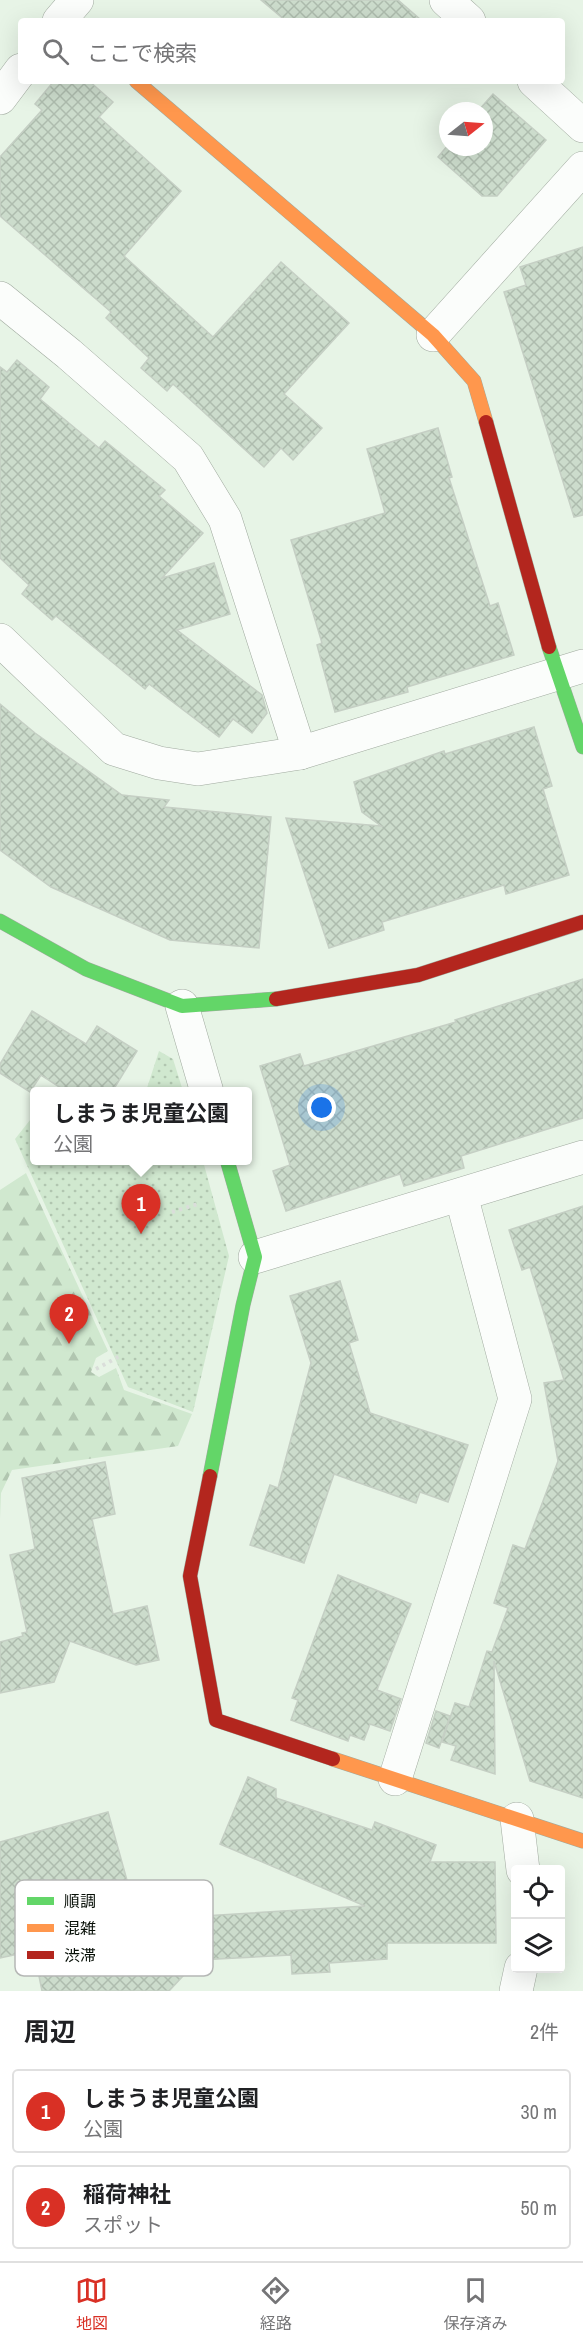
<!DOCTYPE html>
<html lang="ja">
<meta charset="utf-8">
<style>
:root{--surface:#fff;--page:#f6f6f6;--text:#202124;--muted:#757577;--line:#e0e0e0;--accent:#d93025}
body{margin:0;font-family:"Archivo Narrow","Noto Sans JP",sans-serif;background:var(--page);color:var(--text)}
.controls{position:absolute;right:18px;bottom:18px;display:grid;overflow:hidden;border-radius:6px;box-shadow:0 6px 24px #0002}
.controls button{width:54px;height:54px;display:grid;place-items:center;padding:0;border:0;border-bottom:2px solid var(--line);background:var(--surface);color:var(--text);font:30px sans-serif}
.compass{position:absolute;left:439px;top:102px;width:54px;height:54px;border-radius:50%;background:var(--surface);box-shadow:0 6px 24px #0002;rotate:73deg}
.you{position:absolute;left:322px;top:1108px;width:21px;height:21px;margin:-15px;border:4px solid #fff;border-radius:50%;background:#1a73e8;box-shadow:0 0 0 9px #1a73e833}
.badge{display:grid;place-items:center;width:39px;height:39px;border-radius:50%;background:var(--accent);color:#fff;font-size:20px;font-weight:700}
.pin{position:absolute;translate:-50% -50px;filter:drop-shadow(0 2px 3px #0008)}
.pin::after{content:'';position:absolute;top:32px;width:21px;height:18px;background:inherit;clip-path:polygon(0 0,100% 0,50% 100%)}
.popup{position:absolute;left:30px;top:1087px;width:222px;height:78px;box-sizing:border-box;display:grid;place-content:center;border-radius:6px;background:var(--surface);filter:drop-shadow(0 2px 4px #0005);font-size:20px;white-space:nowrap;color:var(--muted)}
.popup b{font-size:22px;color:var(--text)}
.popup::after{content:'';position:absolute;left:50%;top:100%;margin-left:-12px;border:12px solid transparent;border-top-color:var(--surface)}
.list{margin:0;padding:0;list-style:none}
h2{display:flex;justify-content:space-between;align-items:center;height:78px;margin:0;padding:0 24px;font-size:26px}
h2 small{font-size:20px;font-weight:400;color:var(--muted)}
.list li{display:grid;grid-template-columns:39px 1fr auto;gap:18px;align-items:center;box-sizing:border-box;height:84px;margin:0 12px 12px;padding:0 12px;border:2px solid var(--line);border-radius:6px}
.list b{display:block;font-size:22px;white-space:nowrap}
.list p{margin:0;font-size:20px;white-space:nowrap;color:var(--muted)}
.list em{font-size:20px;font-style:normal;color:var(--muted)}
.icon{flex:none;width:33px;height:33px;fill:none;stroke:currentColor;stroke-width:2;stroke-linecap:round;stroke-linejoin:round}
.map{position:relative;flex:none;width:583px;height:1991px;overflow:hidden}
.search{position:absolute;background:var(--surface);box-shadow:0 6px 24px #0002;left:18px;right:18px;top:18px;height:66px;display:flex;align-items:center;gap:15px;box-sizing:border-box;padding:0 21px;border-radius:6px;color:var(--muted);font-size:22px}
.sheet{height:270px;background:var(--surface)}
nav{display:flex;justify-content:space-around;align-items:center;box-sizing:border-box;height:84px;border-top:2px solid var(--line);background:var(--surface);font-size:16px;color:var(--muted)}
nav a{display:grid;justify-items:center;gap:3px}
nav .on{color:var(--accent)}
.map>svg:first-child{display:block}
.grass{fill:url(#grass-dots)}
.forest{fill:url(#forest-firs)}
.building{fill:url(#building-cross-hatch);stroke:#c5cfc4;stroke-width:1.5}
.lines{fill:none;stroke-linecap:round;stroke-linejoin:round}
.street-casing{stroke:#a0aa9f;stroke-width:34}
.fast-casing{stroke:#a0aa9f;stroke-width:15}
.slow-casing{stroke:#a0aa9f;stroke-width:15}
.jam-casing{stroke:#a0aa9f;stroke-width:15}
.path{stroke:#dadeda;stroke-width:4;stroke-dasharray:3 4.5;stroke-linecap:butt}
.street{stroke:#fbfdfb;stroke-width:33}
.fast{stroke:#63d668;stroke-width:14}
.slow{stroke:#ff974d;stroke-width:14}
.jam{stroke:#b3261e;stroke-width:14}
.key{fill:#fff;stroke:#b5b7b5;stroke-width:1.5}
.key-label{font-size:16px;fill:#070f07}
</style>
<div class="map">
<svg width="583" height="1991" viewBox="0 0 583 1991">
<defs>
<pattern id="grass-dots" width="8" height="8" patternUnits="userSpaceOnUse" patternTransform="scale(1.5)"><rect width="8" height="8" fill="#d0e8cf"/><path d="M2 2h.1M6 6h.1" fill="none" stroke="#b1c6b0" stroke-width="1.8" stroke-linecap="round"/></pattern>
<pattern id="forest-firs" width="22" height="20" patternUnits="userSpaceOnUse" patternTransform="scale(1.5)"><rect width="22" height="20" fill="#d0e8cf"/><path d="M5 1l3.5 6h-7zM16 11l3.5 6h-7z" fill="#b1c6b0"/></pattern>
<pattern id="building-cross-hatch" width="8" height="8" patternUnits="userSpaceOnUse" patternTransform="scale(1.5)"><rect width="8" height="8" fill="#ccdccc"/><path d="M0 0l8 8M0 8l8-8" fill="none" stroke="#aebcae"/></pattern>
</defs>
<rect width="100%" height="100%" fill="#e7f4e6"/>
<g class="grass">
<path d="M159 1051 173 1059 183 1091H146Z"/>
<path d="M34 1115V1160L203 1161 229 1256 193 1412 128 1387 15 1139Z"/>
</g>
<path class="forest" d="M26 1173 108 1351 96 1358 91 1372 99 1377 116 1368 124 1390 192 1414 178 1446 12 1470 1 1493 0 1519V1190Z"/>
<g class="building">
<path d="M261 0H398L421 20 286 21Z"/>
<path d="M54 81H89L113 102 99 117 181 191 124 256 213 337 281 262 349 323 284 394 322 428 293 460 281 448 264 467 173 384 167 391 141 368 149 358 106 318 111 312 0 216V157L42 110 35 104Z"/>
<path d="M493 94 546 140 497 196H482L438 157 448 145V147H484V111H478Z"/>
<path d="M583 247V515L574 517 504 292 526 285 520 267Z"/>
<path d="M17 360 49 387 40 399 99 448 105 441 165 490 159 496 203 533 162 578 214 563 230 614 177 630 262 695 267 713 252 733 233 719 219 737 149 684 145 689 56 616 52 620 22 594 29 585 0 558V367L7 372Z"/>
<path d="M438 428 452 477 449 478 490 606 498 603 514 655 407 687 408 692 335 712 317 645 322 643 291 540 385 513 367 449Z"/>
<path d="M0 704 35 733 122 795 169 800 164 807 271 817 259 948 170 940 51 887 0 850Z"/>
<path d="M534 727 552 786 543 789 569 875 506 894 504 885 382 922 384 930 329 948 286 818 381 826 362 812 354 782 444 751 445 754Z"/>
<path d="M583 979V1118L461 1156 464 1168 404 1186 400 1174 286 1211 273 1171 290 1165 260 1066 300 1054 304 1066 456 1022 455 1020Z"/>
<path d="M32 1011 86 1044 97 1026 137 1051 112 1092H67L41 1075 30 1092 0 1073V1064Z"/>
<path d="M583 1206V1798L530 1781 494 1661 495 1774 451 1760 456 1746 442 1742 455 1703 469 1707 487 1651 492 1652 508 1608 494 1603 513 1545 525 1549 558 1461 544 1383 564 1380 530 1267 522 1270 509 1230Z"/>
<path d="M340 1281 358 1340 349 1343 370 1413 468 1445 448 1502 420 1492 416 1503 334 1474 304 1563 250 1545 270 1485 278 1488 311 1363 290 1296Z"/>
<path d="M105 1462 115 1514 92 1519 113 1614 147 1606 159 1660 136 1665 70 1641 54 1682 0 1693V1642L23 1636 22 1633 27 1632 10 1555 35 1549 22 1478Z"/>
<path d="M338 1575 411 1604 377 1690 401 1699 390 1731 370 1724 364 1740 350 1735 348 1741 291 1720 298 1700 292 1698Z"/>
<path d="M436 1711 450 1716 439 1748 426 1743Z"/>
<path d="M248 1777 276 1789V1798L372 1830 375 1822 436 1845 430 1862H495L496 1943H387V1959L329 1963 330 1972 292 1974 291 1955 198 1960 169 1991H42L37 1966 27 1969 23 1953 0 1958V1842L108 1812 138 1920 365 1906 220 1844Z"/>
</g>
<g class="lines">
<g class="street-casing">
<g id="street">
<path d="M446 0 469 21"/>
<path d="M59 21 77 0"/>
<path d="M534 81 583 126"/>
<path d="M0 98 21 70"/>
<path d="M0 298 69 354 188 458 225 519 300 753"/>
<path d="M433 335 583 168"/>
<path d="M0 640 114 749 159 763 198 769 300 753 583 666"/>
<path d="M182 1006 207 1092"/>
<path d="M255 1257 583 1157"/>
<path d="M395 1779 515 1399 461 1195"/>
<path d="M517 1819 523 1870"/>
<path d="M516 1991 521 1968"/>
</g>
</g>
<g class="fast-casing">
<g id="fast">
<path d="M549 647 583 747"/>
<path d="M0 921 86 969 182 1006 276 999"/>
<path d="M210 1476 243 1305 255 1257 227 1160"/>
</g>
</g>
<g class="slow-casing">
<g id="slow">
<path d="M136 81 433 335 474 381 486 422"/>
<path d="M333 1759 583 1841"/>
</g>
</g>
<g class="jam-casing">
<g id="jam">
<path d="M486 422 549 647"/>
<path d="M276 999 418 975 583 922"/>
<path d="M210 1476 190 1576 216 1720 333 1759"/>
</g>
</g>
<g class="path">
<path d="M172 1212 198 1204"/>
<path d="M96 1369 120 1356"/>
</g>
<use href="#street" class="street"/>
<use href="#fast" class="fast"/>
<use href="#slow" class="slow"/>
<use href="#jam" class="jam"/>
</g>
<rect x="15" y="1880" width="198" height="96" rx="9" class="key"/>
<rect x="27" y="1897" width="27" height="8" fill="#63d668"/>
<rect x="27" y="1924" width="27" height="8" fill="#ff974d"/>
<rect x="27" y="1951" width="27" height="8" fill="#b3261e"/>
<g class="key-label">
<text x="64" y="1907">順調</text>
<text x="64" y="1934">混雑</text>
<text x="64" y="1961">渋滞</text>
</g>
</svg>
<div class="controls">
<button><svg class="icon" aria-label="locate" viewBox="0 0 24 24"><circle cx="12" cy="12" r="6"/><path d="M12 2v4M12 18v4M2 12h4M18 12h4"/></svg></button>
<button><svg class="icon" aria-label="layers" viewBox="0 0 24 24"><path d="M12 4l9 5-9 5-9-5zM3 14l9 5 9-5"/></svg></button>
</div>
<svg class="compass" viewBox="-18 -18 36 36"><path d="M0-13l5 13h-10z" fill="#e53935"/><path d="M0 13l5-13h-10z" fill="#757577"/></svg>
<div class="you"></div>
<div class="pin badge" style="left:141px;top:1234px">1</div>
<div class="popup"><b>しまうま児童公園</b>公園</div>
<div class="pin badge" style="left:69px;top:1344px">2</div>
<div class="search"><svg class="icon" aria-label="search" viewBox="0 0 24 24"><circle cx="10" cy="10" r="6"/><path d="M15 15l6 6"/></svg>ここで検索</div>
</div>
<section class="sheet">
<h2>周辺<small>2件</small></h2>
<ul class="list">
<li><span class="badge">1</span><div><b>しまうま児童公園</b><p>公園</p></div><em>30 m</em></li>
<li><span class="badge">2</span><div><b>稲荷神社</b><p>スポット</p></div><em>50 m</em></li>
</ul>
</section>
<nav>
<a class="on"><svg class="icon" aria-label="map" viewBox="0 0 24 24"><path d="M3 6l6-2 6 2 6-2v14l-6 2-6-2-6 2zM9 4v14M15 6v14"/></svg>地図</a>
<a><svg class="icon" aria-label="directions" viewBox="0 0 24 24"><path d="M12 3l9 9-9 9-9-9zM9 14v-3h6M13 9l2 2-2 2"/></svg>経路</a>
<a><svg class="icon" aria-label="saved" viewBox="0 0 24 24"><path d="M7 4h10v16l-5-4-5 4z"/></svg>保存済み</a>
</nav>
